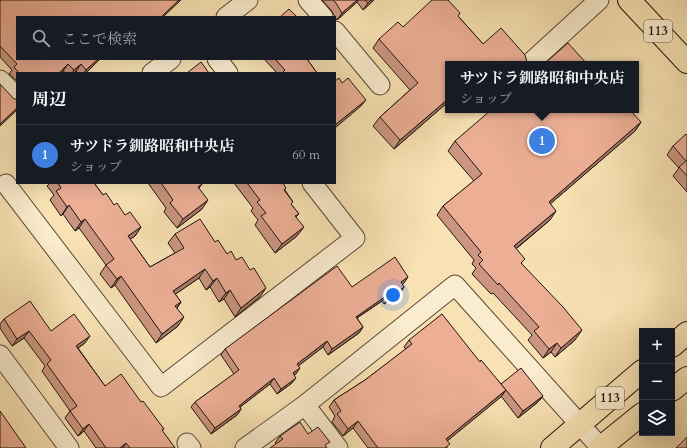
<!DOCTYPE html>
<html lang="ja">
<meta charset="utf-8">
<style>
:root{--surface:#171b24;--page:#20242c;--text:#f1f3f6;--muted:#9ea1a6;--line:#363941;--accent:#c59692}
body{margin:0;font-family:Cardo,"Noto Serif JP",serif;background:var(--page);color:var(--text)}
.controls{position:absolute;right:12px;bottom:12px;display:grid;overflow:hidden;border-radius:0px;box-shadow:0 4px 16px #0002}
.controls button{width:36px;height:36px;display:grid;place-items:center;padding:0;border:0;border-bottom:1px solid var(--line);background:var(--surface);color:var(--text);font:20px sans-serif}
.you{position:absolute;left:393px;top:295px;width:14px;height:14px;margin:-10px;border:3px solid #fff;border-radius:50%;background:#1a73e8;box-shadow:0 0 0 6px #1a73e833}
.badge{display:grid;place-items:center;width:26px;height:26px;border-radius:50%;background:var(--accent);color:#fff;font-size:13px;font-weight:700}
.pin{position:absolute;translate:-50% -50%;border:2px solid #fff;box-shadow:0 1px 4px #0006}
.popup{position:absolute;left:445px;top:61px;width:194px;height:52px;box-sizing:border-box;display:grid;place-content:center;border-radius:0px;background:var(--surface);filter:drop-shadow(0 1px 3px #0005);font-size:13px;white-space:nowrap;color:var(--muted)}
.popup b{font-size:15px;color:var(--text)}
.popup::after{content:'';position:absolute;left:50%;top:100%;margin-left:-8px;border:8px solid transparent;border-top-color:var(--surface)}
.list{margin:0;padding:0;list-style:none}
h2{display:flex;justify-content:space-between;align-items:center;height:52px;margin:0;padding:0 16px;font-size:17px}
h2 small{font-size:13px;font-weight:400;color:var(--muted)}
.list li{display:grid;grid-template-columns:26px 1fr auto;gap:12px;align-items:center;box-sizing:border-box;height:60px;padding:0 16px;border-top:1px solid var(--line)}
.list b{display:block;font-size:15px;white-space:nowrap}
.list p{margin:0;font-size:13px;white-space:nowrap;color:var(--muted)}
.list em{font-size:13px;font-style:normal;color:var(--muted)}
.icon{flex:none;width:22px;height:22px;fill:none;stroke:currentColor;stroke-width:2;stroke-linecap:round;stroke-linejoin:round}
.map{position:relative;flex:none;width:687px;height:448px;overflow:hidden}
.search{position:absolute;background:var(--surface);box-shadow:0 4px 16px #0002;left:16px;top:16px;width:320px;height:44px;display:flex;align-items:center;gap:10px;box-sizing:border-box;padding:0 14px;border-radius:0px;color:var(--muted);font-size:15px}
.panel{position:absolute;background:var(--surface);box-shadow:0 4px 16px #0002;left:16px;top:72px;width:320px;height:112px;border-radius:0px}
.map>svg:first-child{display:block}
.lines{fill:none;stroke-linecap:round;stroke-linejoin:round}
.street-casing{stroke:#584838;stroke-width:21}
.primary-casing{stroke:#22140f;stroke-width:24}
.street{stroke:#faecce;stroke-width:19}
.primary{stroke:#f8e2b3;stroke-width:22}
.wall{fill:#cb9681;stroke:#22140f}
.shaded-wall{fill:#a57a69;stroke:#22140f}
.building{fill:#ecaf96;stroke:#22140f}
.labels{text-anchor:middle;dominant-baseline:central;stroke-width:4;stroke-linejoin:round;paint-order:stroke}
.shield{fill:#faecce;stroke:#635548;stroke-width:1}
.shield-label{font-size:13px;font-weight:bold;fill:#22140f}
</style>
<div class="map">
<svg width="687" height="448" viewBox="0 0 687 448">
<rect width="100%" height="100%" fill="#f8e2b3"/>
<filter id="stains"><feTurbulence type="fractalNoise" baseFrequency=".005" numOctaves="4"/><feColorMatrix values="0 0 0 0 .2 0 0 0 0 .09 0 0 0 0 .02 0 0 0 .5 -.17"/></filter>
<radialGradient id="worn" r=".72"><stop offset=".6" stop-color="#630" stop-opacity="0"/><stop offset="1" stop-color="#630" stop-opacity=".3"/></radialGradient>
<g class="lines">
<g class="street-casing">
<g id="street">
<path d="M308 0 323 17"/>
<path d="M226 17 248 0"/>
<path d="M335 31 380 85"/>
<path d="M217 59 228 73"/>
<path d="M529 64 599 0"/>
<path d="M152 73 171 59"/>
<path d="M0 80 17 97"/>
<path d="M6 184 161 387 355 238 312 183"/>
<path d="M0 355 69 448"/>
<path d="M305 405 338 448"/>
<path d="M187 443 191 448"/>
<path d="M245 448 305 405 455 285 601 448"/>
</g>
</g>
<g class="primary-casing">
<g id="primary">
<path d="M629 0 687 62"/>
<path d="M672 346 687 333"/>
<path d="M672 390 687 378"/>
<path d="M552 448 642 371"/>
<path d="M600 448 642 414"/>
</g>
</g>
<use href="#street" class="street"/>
<use href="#primary" class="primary"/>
</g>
<g class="wall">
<path d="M0 0 17 59H100L86 73H78L76 71 74 73H66L63 71 61 73H17V81L9 74 12 70 0 57Z"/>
<path d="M322 0H374L363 10 357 2 337 20 331 10Z"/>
<path d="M458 16 483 44 525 55 448 64V102L394 149 373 126 380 117 410 90 373 48 379 39 403 27Z"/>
<path d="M264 59H307L317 73H277Z"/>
<path d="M641 122 635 131 550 204V220L516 249 522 264 575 340 555 357 551 352 543 358 528 340 532 335 493 293 491 294 472 274 476 268 472 264 474 260 437 215 443 206 474 181 448 151 455 141Z"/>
<path d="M687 135V192L673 176 679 168 667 155 673 146Z"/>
<path d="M50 183H94L103 195 125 215 141 227 135 236 130 239 150 267 175 253 168 243 175 234 215 242 227 254 260 297 235 317 224 299 219 302 210 287 206 290 199 278 175 294 181 302 177 308 178 326 156 343 115 285 111 288 100 274 106 265 79 228 75 231 63 214 61 216 50 200 54 195 47 186Z"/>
<path d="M148 183H203L199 188 202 209 177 228 164 212 166 208Z"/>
<path d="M234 183H283L285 190 293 202 291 204 299 214 296 217 297 236 275 253 255 225 258 220 251 211 253 208Z"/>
<path d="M404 283 402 284 404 287 400 293 384 304 382 301 357 318 363 327 359 333 328 355 323 347 298 366 296 374 294 375 292 383 277 394 270 384 240 407 241 409 237 415 211 434 191 407 195 402 234 374 221 355 225 349 352 287Z"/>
<path d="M4 319 51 331 85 343 78 348 105 386 141 402 164 429 162 431 175 448H96L84 431 78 436 65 418 70 411 42 371 45 366 24 338 12 346 0 328V324Z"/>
<path d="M409 340 480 362 501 384 543 396 538 402 518 418 501 396 447 441V448H368L353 428 343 436 332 422 335 416 329 407 334 400 365 380 406 349 404 347Z"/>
<path d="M308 434 326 447 276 444 275 443 280 436Z"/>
</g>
<g class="shaded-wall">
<path d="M179 0H181L163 17H161Z"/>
<path d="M357 0H358L357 2 337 20 342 13Z"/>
<path d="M371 0H374L363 10 368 3Z"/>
<path d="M98 59H100L86 73H84L86 70Z"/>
<path d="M68 64 63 71 61 73H59Z"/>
<path d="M81 64 76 71 74 73H72L74 70Z"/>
<path d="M448 99V102L394 149 400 140Z"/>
<path d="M366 100 361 106 335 128V125Z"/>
<path d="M17 108V110L0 126V124Z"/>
<path d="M641 122 635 131 542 211 549 202Z"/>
<path d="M208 200 202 209 177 228 183 219Z"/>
<path d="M69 205 63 214 61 216 67 207Z"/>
<path d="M556 211 550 220 507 256 514 246Z"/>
<path d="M85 219 79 228 75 231 81 222Z"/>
<path d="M141 227 135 236 122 245 128 236Z"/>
<path d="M304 227 297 236 275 253 282 244Z"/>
<path d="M205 269 199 278 167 300 173 291Z"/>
<path d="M121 276 115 285 111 288 117 279Z"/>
<path d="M408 277 404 283 397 288 401 282Z"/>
<path d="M217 278 210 287 206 290 213 281Z"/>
<path d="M404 287 400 293 384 304 388 299Z"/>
<path d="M266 288 260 297 235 317 241 308Z"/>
<path d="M230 290 224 299 219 302 226 293Z"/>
<path d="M386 296 382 301 351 322 356 317Z"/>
<path d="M181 302 175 311V306Z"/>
<path d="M184 317 178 326 156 343 162 334Z"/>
<path d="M363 327 359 333 328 355 332 349Z"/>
<path d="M582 330 575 340 555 357 561 348Z"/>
<path d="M29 331 24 338 12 346 17 339Z"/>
<path d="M90 336 85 343 71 353 76 346Z"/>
<path d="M327 341 323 347 293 370 297 364Z"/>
<path d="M557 343 551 352 543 358 549 349Z"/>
<path d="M300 368 296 374 289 379 293 373Z"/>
<path d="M274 378 270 384 235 411 239 406Z"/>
<path d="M296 378 292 383 277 394 281 389Z"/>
<path d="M506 390 501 397 441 446 446 439Z"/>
<path d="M543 396 538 402 518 418 523 411Z"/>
<path d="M241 409 237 415 211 434 215 428Z"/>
<path d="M358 421 353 428 343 436 348 429Z"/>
<path d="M89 424 84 431 78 436 83 429Z"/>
<path d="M126 443 123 448H120Z"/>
</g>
<g class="building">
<path d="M0 0H179L161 17H17V59H98L86 70 81 64 74 70 68 64 59 73H19L14 67 17 64 0 46Z"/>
<path d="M333 0H357L342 13 336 3Z"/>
<path d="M365 0H371L368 3Z"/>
<path d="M432 0H448L460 13 458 16 483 44 501 28 525 55 527 62 530 64H448V99L400 140 380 117 418 83 379 39 398 22 403 27Z"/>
<path d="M289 9 297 17H280Z"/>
<path d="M568 43 587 64H544Z"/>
<path d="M275 59H307L317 73H282L285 70Z"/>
<path d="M201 62 209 73H187Z"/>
<path d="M339 78 342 83 348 78 366 100 335 125V81Z"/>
<path d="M0 84 14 99H17V108L0 124Z"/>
<path d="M491 110H630L641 122 549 202 556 211 514 246 525 259 521 263 563 307 582 330 561 348 557 343 549 349 534 331 539 327 499 283 498 285 479 264 483 260 478 255 481 252 443 206 482 174 455 141Z"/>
<path d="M686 134 687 135V176L679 167 686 161 673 146Z"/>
<path d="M58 183H94L103 195 106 193 114 205 117 203 125 215 130 212 141 227 128 236 150 267 184 248 175 234 200 219 215 242 218 240 227 254 231 251 236 260 242 257 250 270 254 268 266 288 241 308 230 290 226 293 217 278 213 281 205 269 173 291 181 302 175 306 184 317 162 334 121 276 117 279 106 265 114 259 85 219 81 222 69 205 67 207 56 191 61 188Z"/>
<path d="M161 183H203L198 187 208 200 183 219 170 203 173 200Z"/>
<path d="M247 183H283L286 188 284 190 293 202 291 204 299 214 295 216 304 227 282 244 261 216 266 213 257 202 260 200Z"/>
<path d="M395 257 408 277 401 282 404 287 388 299 386 296 356 317 363 327 332 349 327 341 297 364 300 368 293 373 296 378 281 389 274 378 239 406 241 409 215 428 195 402 239 370 225 349 337 266 352 287Z"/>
<path d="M30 301 51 331 74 314 90 336 76 346 105 386 121 374 141 402 143 401 164 429 162 430 175 448H130L126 443 120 448H106L89 424 83 429 70 411 77 406 47 364 51 360 29 331 17 339 4 319Z"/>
<path d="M442 314 480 362 481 360 506 390 446 439 450 444 445 448H378L358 421 348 429 337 414 341 411 334 400 365 380 412 344 409 340Z"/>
<path d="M521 368 543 396 523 411 501 384Z"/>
<path d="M0 411 26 448H0Z"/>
<path d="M300 422 308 434 318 427 330 442 325 445 327 448H270L283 439 280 436Z"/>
<path d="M687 437V448H676Z"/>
</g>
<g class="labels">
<g class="shield">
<rect x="644" y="20" width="28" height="22" rx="3"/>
<rect x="596" y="387" width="28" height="22" rx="3"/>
</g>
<g class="shield-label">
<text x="658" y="31">113</text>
<text x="610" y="398">113</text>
</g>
</g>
<rect width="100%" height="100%" filter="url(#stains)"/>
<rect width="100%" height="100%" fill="url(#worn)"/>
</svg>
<div class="controls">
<button>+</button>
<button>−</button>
<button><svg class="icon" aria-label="layers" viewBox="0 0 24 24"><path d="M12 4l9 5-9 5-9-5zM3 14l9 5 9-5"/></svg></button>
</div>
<div class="you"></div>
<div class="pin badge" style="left:542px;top:141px;background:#3f7fe0">1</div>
<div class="popup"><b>サツドラ釧路昭和中央店</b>ショップ</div>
<div class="search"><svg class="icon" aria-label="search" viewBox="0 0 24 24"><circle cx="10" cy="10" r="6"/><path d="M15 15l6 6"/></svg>ここで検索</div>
<section class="panel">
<h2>周辺<small></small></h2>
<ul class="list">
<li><span class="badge" style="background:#3f7fe0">1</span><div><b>サツドラ釧路昭和中央店</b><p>ショップ</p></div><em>60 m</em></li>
</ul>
</section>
</div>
